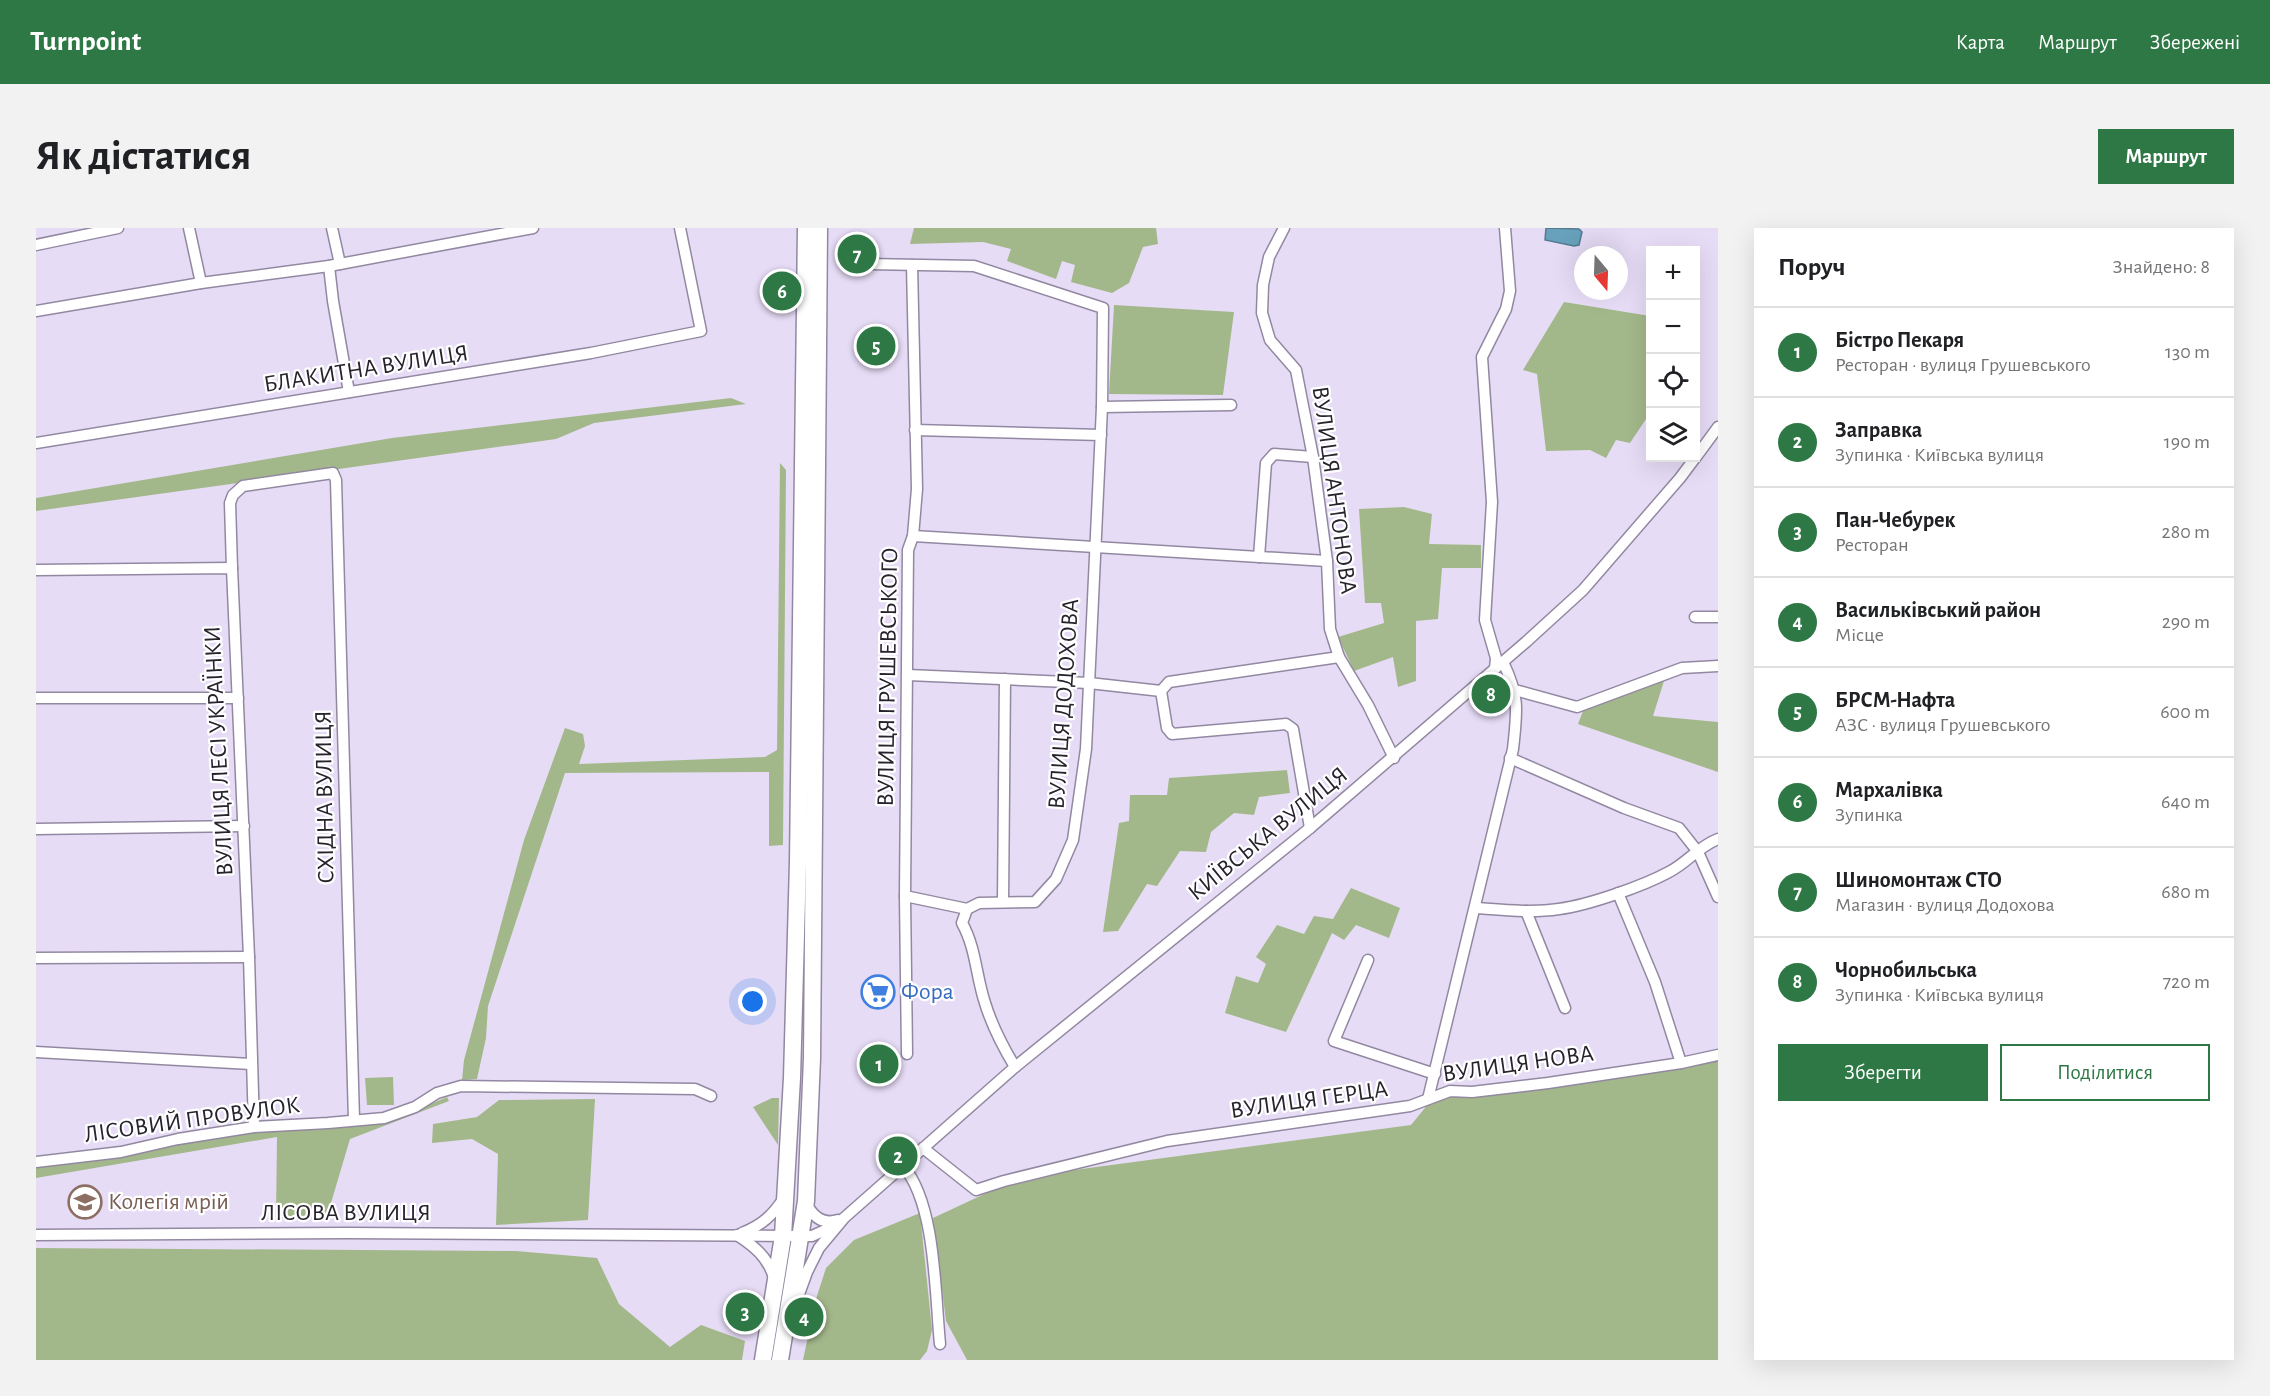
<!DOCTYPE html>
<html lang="uk">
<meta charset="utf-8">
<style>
:root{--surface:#fff;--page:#f2f2f2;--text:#202124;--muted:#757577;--line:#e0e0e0;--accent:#2e7845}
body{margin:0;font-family:"Alegreya Sans",sans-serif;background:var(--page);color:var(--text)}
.controls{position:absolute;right:18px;top:18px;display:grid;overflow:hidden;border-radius:0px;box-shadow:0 6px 24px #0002}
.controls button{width:54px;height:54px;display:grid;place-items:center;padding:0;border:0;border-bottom:2px solid var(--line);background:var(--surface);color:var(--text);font:30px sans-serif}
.compass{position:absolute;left:1538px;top:18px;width:54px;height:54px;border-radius:50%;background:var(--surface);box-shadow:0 6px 24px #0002;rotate:161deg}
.you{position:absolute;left:717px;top:774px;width:21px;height:21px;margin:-15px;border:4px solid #fff;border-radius:50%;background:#1a73e8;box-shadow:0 0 0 9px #1a73e833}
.badge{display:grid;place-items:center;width:39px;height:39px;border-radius:50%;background:var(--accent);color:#fff;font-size:20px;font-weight:700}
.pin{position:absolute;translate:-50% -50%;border:3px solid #fff;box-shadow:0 2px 6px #0006}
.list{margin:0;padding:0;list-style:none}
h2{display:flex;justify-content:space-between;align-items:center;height:78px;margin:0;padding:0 24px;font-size:26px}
h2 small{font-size:20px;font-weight:400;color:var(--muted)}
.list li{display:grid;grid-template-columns:39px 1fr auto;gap:18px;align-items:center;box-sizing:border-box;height:90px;padding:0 24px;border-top:2px solid var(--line)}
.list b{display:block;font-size:22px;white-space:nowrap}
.list p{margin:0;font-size:20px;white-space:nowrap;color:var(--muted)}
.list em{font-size:20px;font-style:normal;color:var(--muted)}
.actions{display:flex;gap:12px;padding:18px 24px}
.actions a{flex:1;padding:14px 0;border:2px solid var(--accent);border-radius:0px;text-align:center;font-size:21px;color:var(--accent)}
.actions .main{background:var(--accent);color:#fff}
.icon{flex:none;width:33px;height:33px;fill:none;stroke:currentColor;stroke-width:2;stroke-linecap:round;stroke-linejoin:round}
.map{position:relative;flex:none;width:1682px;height:1132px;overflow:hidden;border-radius:0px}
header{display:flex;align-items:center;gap:36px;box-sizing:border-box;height:84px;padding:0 30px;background:var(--accent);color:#fff}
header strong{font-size:28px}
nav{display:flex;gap:33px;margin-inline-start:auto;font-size:21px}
.intro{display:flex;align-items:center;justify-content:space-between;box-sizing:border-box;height:144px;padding:0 36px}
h1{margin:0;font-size:42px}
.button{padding:15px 27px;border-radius:0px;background:var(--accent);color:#fff;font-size:21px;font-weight:700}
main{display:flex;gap:36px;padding:0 36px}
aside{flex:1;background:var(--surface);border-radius:0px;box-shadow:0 6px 24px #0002}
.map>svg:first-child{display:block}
.green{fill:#a3b88a}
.water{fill:#68a1bc;stroke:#547b91;stroke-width:1.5}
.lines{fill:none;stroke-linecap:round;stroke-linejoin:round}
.minor-casing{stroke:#9388a1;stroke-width:13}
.highway-casing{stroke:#9388a1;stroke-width:19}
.minor{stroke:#fff;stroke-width:10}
.highway{stroke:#fff;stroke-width:16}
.labels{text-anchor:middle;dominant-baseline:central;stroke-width:4.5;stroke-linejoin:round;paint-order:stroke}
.street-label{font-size:24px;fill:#27232c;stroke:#fff}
.shop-label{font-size:24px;fill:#366cbe;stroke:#fff;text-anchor:start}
.education-label{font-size:24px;fill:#785e54;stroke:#fff;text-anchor:start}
</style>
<header>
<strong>Turnpoint</strong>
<nav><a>Карта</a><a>Маршрут</a><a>Збережені</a></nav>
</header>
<div class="intro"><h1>Як дістатися</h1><a class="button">Маршрут</a></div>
<main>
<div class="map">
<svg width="1682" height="1132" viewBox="0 0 1682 1132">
<rect width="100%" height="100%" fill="#e7dcf6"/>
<g class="green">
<path d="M878 0H1120L1122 16 1107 19 1093 55 1076 65 1035 54 1039 37 1026 33 1020 51 971 33 975 21 947 14 874 16Z"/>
<path d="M1528 74 1614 88V185L1594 215 1580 212 1570 230 1554 222 1510 223 1501 146 1487 142Z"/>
<path d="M1078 77 1198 84 1187 167 1073 166Z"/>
<path d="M695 170 710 176 558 195 520 211 0 283V270L356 210Z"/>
<path d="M744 235 750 242 747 617 733 618V544L529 545 452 778 450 810 441 851 426 852 428 832 488 612 529 500 547 506 549 518 543 536 729 529 741 522Z"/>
<path d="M1368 279 1396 286 1393 316 1445 317V340H1406L1402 391 1380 393V453L1362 459 1357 429 1318 443 1302 409 1348 395 1345 375H1329L1323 281Z"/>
<path d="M1628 453 1617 488 1682 494V544L1542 496 1547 483Z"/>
<path d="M1251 542 1254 565 1223 569 1218 587 1198 585 1175 604 1170 624 1144 623 1121 658 1111 656 1082 703 1067 704 1083 595 1093 593 1094 567H1131L1133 550Z"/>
<path d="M1315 660 1364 680 1353 710 1320 697 1308 712 1296 705 1250 804 1189 785 1200 748 1222 755 1230 736 1220 729 1241 697 1268 706 1278 688 1297 691Z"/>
<path d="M1682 824V1132H931L910 1093 897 990 957 962 1038 942 1375 897 1393 875 1414 863 1471 862Z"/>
<path d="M357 849 358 877H331L329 850Z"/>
<path d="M411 869 413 873 314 911 292 985 240 991 241 909 0 950V939L215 904 383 881Z"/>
<path d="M736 870H743L742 917 717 879Z"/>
<path d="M559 871 552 992 460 997 462 926 436 911 396 915 397 896 441 889 463 872Z"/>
<path d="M884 985 896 1102 891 1123 884 1132H767L780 1071 790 1040 818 1012Z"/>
<path d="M0 1020 480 1023 561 1030 583 1076 634 1119 665 1097 709 1113 706 1132H0Z"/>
</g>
<path class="water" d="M1510 0 1543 1 1546 4 1543 17 1538 18 1509 12Z"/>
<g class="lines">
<g class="minor-casing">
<g id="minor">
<path d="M153 0 165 55"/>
<path d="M296 0 304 36"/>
<path d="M1248 0 1233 29 1227 57 1226 85 1234 112 1260 142 1277 229 1291 333 1294 401 1303 429 1332 477 1358 530"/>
<path d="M0 17 82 0"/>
<path d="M832 36 938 38 1067 80 1066 179 1050 521 1037 612 1020 651 999 674 943 675 931 681 926 695C940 720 940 748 949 775 956 798 967 819 979 839"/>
<path d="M293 38 297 73 313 164"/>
<path d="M0 83 165 55 293 38 497 0"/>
<path d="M1066 179 1195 177"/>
<path d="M879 202 1065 207"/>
<path d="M0 215 555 125 665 103 644 0"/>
<path d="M1660 229 1682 199"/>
<path d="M877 308 1291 333"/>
<path d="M1223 329 1230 235 1238 226 1277 229"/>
<path d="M196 340 194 275 197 267 207 258 297 245 300 252 318 892"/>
<path d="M0 342 196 340 213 729 218 899"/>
<path d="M1659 389H1682"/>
<path d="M1459 441 1460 430 1449 392 1456 274 1446 129 1470 81 1474 63 1469 0"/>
<path d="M872 447 1053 455 1125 463 1133 454 1303 429"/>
<path d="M1479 462 1541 479 1646 440 1682 438"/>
<path d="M1125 463 1131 500 1136 506 1250 496 1257 501 1274 600"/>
<path d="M0 470H202"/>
<path d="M1474 530 1588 580 1643 600 1662 624 1682 669"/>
<path d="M0 601 208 598"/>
<path d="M1582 665 1619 754 1645 835"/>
<path d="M869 668 931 681"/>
<path d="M967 674 969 451"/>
<path d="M1440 680C1468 682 1496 685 1523 681 1553 677 1607 658 1633 644 1651 635 1663 618 1682 611"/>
<path d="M1490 683 1529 780"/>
<path d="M0 730 213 729"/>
<path d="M1332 732 1298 813 1399 846"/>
<path d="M0 824 215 836"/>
<path d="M871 826 869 668 872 322 877 308 881 261 876 37"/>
<path d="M1392 871 1477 521C1481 484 1484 469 1467 434"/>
<path d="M887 920 940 962 968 953 1131 913 1374 878 1414 863 1436 864 1512 855 1645 835 1682 827"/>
<path d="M0 934 85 924 142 911 218 899 292 895 348 890 379 879 401 865 425 858 659 861 675 868"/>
<path d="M867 938C900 975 899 1067 904 1116"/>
<path d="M770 975C777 989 787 997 802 992"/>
<path d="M706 1005C726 997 736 988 748 970"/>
<path d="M0 1007 311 1005 765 1008H776L796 999"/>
<path d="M701 1007C718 1018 732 1029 738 1050"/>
<path d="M758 1080 771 1044 783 1020 808 990 979 839 1274 600 1490 414 1547 362 1644 250 1659 230"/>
</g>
</g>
<g class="highway-casing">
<g id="highway">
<path d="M727 1132 747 1008 756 850 762 634 770 0"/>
<path d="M744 1132 770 973 776 830 783 0"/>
</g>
</g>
<use href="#minor" class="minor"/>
<use href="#highway" class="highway"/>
</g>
<defs>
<g id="supermarket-ring" transform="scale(1.725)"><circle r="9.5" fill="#fff" stroke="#3f7fe0" stroke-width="1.5"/><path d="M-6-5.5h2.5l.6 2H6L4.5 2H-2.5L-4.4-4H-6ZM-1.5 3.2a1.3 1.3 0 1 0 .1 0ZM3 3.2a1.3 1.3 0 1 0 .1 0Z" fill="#3f7fe0"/></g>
<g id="school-ring" transform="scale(1.725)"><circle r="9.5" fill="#fff" stroke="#8d6e63" stroke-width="1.5"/><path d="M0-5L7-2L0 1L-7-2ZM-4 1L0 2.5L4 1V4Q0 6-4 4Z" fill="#8d6e63"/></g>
</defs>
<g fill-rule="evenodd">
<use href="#supermarket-ring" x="842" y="764"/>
<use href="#school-ring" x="49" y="974"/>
</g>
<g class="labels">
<g class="street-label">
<text transform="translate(330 141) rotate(-9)">БЛАКИТНА ВУЛИЦЯ</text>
<text transform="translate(1298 262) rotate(82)">ВУЛИЦЯ АНТОНОВА</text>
<text transform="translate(852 449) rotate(-89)">ВУЛИЦЯ ГРУШЕВСЬКОГО</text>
<text transform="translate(1028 476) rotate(-86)">ВУЛИЦЯ ДОДОХОВА</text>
<text transform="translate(183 523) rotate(-93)">ВУЛИЦЯ ЛЕСІ УКРАЇНКИ</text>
<text transform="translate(289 569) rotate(-91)">СХІДНА ВУЛИЦЯ</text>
<text transform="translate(1232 606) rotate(-39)">КИЇВСЬКА ВУЛИЦЯ</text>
<text transform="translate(1482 836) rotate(-8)">ВУЛИЦЯ НОВА</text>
<text transform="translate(1273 872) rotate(-8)">ВУЛИЦЯ ГЕРЦА</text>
<text transform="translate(156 892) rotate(-8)">ЛІСОВИЙ ПРОВУЛОК</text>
<text x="310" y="985">ЛІСОВА ВУЛИЦЯ</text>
</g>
<g class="shop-label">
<text x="865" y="764">Фора</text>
</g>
<g class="education-label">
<text x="72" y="974">Колегія мрій</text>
</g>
</g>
</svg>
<div class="controls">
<button>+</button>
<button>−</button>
<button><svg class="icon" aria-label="locate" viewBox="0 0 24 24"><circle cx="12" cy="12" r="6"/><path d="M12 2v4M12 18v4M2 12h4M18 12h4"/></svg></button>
<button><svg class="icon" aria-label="layers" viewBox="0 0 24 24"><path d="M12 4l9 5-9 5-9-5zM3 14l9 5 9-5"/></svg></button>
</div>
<svg class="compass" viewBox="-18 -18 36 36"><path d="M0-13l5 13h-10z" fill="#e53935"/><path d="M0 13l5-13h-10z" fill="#757577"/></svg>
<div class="you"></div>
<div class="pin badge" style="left:843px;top:836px">1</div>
<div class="pin badge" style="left:862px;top:928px">2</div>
<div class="pin badge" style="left:709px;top:1084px">3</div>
<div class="pin badge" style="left:768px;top:1089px">4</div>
<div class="pin badge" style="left:840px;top:118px">5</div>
<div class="pin badge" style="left:746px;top:63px">6</div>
<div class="pin badge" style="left:821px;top:26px">7</div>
<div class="pin badge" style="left:1455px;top:466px">8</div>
</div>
<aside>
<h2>Поруч<small>Знайдено: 8</small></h2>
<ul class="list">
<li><span class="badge">1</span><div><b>Бістро Пекаря</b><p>Ресторан · вулиця Грушевського</p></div><em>130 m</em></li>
<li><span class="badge">2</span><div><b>Заправка</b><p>Зупинка · Київська вулиця</p></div><em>190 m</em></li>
<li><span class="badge">3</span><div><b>Пан-Чебурек</b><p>Ресторан</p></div><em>280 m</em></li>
<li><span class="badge">4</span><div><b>Васильківський район</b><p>Місце</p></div><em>290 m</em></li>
<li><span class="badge">5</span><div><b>БРСМ-Нафта</b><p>АЗС · вулиця Грушевського</p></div><em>600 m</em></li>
<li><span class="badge">6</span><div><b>Мархалівка</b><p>Зупинка</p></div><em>640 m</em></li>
<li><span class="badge">7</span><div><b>Шиномонтаж СТО</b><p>Магазин · вулиця Додохова</p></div><em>680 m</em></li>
<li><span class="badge">8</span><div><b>Чорнобильська</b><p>Зупинка · Київська вулиця</p></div><em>720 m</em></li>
</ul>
<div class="actions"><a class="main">Зберегти</a><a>Поділитися</a></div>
</aside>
</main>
